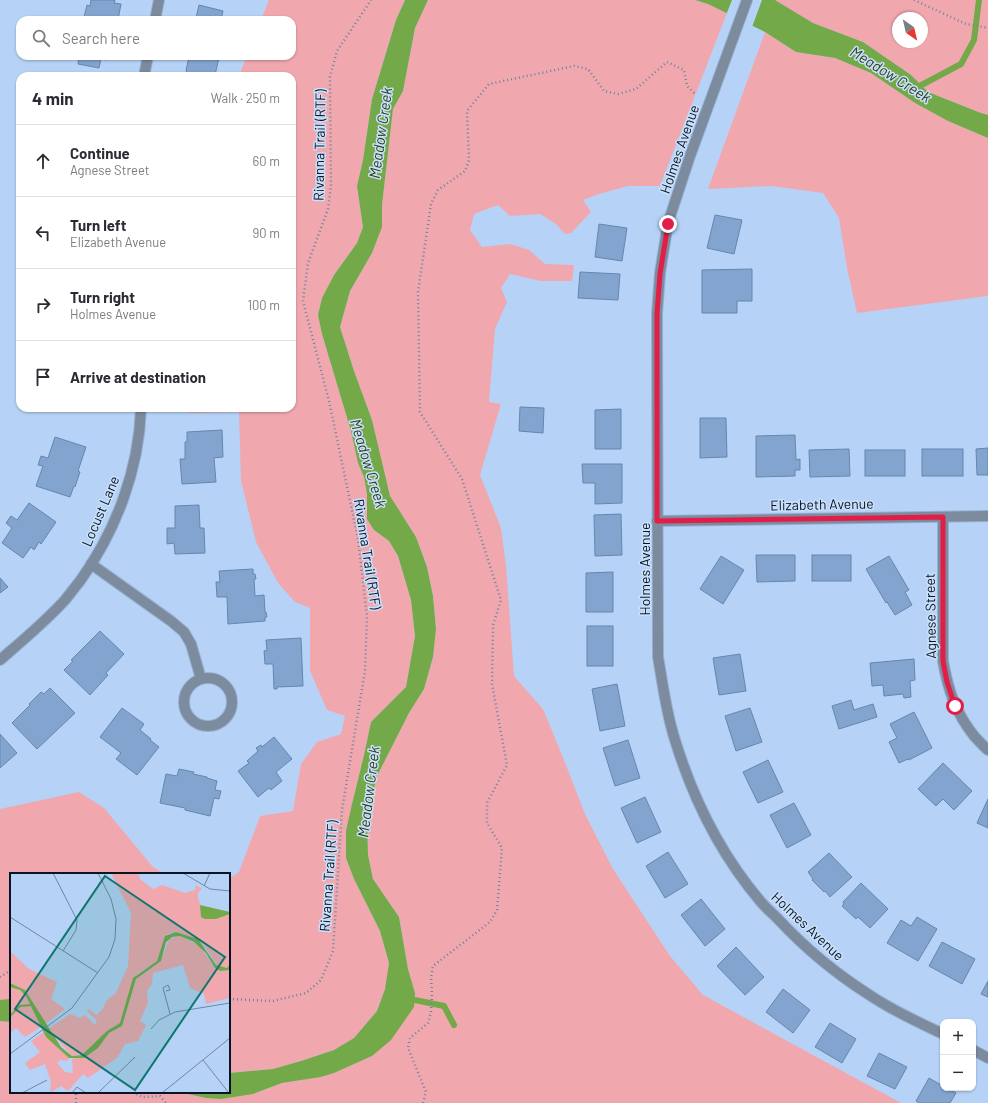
<!DOCTYPE html>
<meta charset="utf-8">
<style>
:root{--surface:#fff;--page:#f2f2f3;--text:#2b2b33;--muted:#7c7c81;--line:#e1e1e2}
body{margin:0;font-family:Barlow,sans-serif;background:var(--page);color:var(--text)}
.controls{position:absolute;right:12px;bottom:12px;display:grid;overflow:hidden;border-radius:8px;box-shadow:0 1px 3px #0004}
.controls button{width:36px;height:36px;display:grid;place-items:center;padding:0;border:0;border-bottom:1px solid var(--line);background:var(--surface);color:var(--text);font:20px sans-serif}
.compass{position:absolute;left:892px;top:12px;width:36px;height:36px;border-radius:50%;background:var(--surface);box-shadow:0 1px 3px #0004;rotate:146deg}
.stop{position:absolute;width:12px;height:12px;margin:-9px;border:3px solid #e11d48;border-radius:50%;background:#fff}
.stop.end{background:#e11d48;border-color:#fff;box-shadow:0 1px 4px #0008}
.list{margin:0;padding:0;list-style:none}
h2{display:flex;justify-content:space-between;align-items:center;height:52px;margin:0;padding:0 16px;font-size:17px}
h2 small{font-size:13px;font-weight:400;color:var(--muted)}
.list li{display:grid;grid-template-columns:26px 1fr auto;gap:12px;align-items:center;box-sizing:border-box;height:72px;padding:0 16px;border-top:1px solid var(--line)}
.list b{display:block;font-size:15px;white-space:nowrap}
.list p{margin:0;font-size:13px;white-space:nowrap;color:var(--muted)}
.list em{font-size:13px;font-style:normal;color:var(--muted)}
.icon{flex:none;width:22px;height:22px;fill:none;stroke:currentColor;stroke-width:2;stroke-linecap:round;stroke-linejoin:round}
.map{position:relative;flex:none;width:988px;height:1103px;overflow:hidden}
.search{position:absolute;background:var(--surface);box-shadow:0 1px 3px #0004;left:16px;top:16px;width:280px;height:44px;display:flex;align-items:center;gap:10px;box-sizing:border-box;padding:0 14px;border-radius:12px;color:var(--muted);font-size:15px}
.panel{position:absolute;background:var(--surface);box-shadow:0 1px 3px #0004;left:16px;top:72px;width:280px;height:340px;border-radius:12px}
.map>svg:first-child{display:block}
.green{fill:#f0a8ae;fill-rule:evenodd}
.water{fill:#73a949}
.pier{fill:#b6d3f7}
.lines{fill:none;stroke-linecap:round;stroke-linejoin:round}
.stream{stroke:#73a949;stroke-width:6}
.building{fill:#82a4cf;stroke:#6586af}
.minor-casing{stroke:#97b1d1;stroke-width:12}
.path{stroke:#6e84a0;stroke-width:2.5;stroke-dasharray:1 3;stroke-linecap:butt}
.minor{stroke:#7c8b9d;stroke-width:10}
.route{stroke:#e11d48;stroke-width:5}
.labels{text-anchor:middle;dominant-baseline:central;stroke-width:3;stroke-linejoin:round;paint-order:stroke}
.street-label{font-size:14px;fill:#081525;stroke:#cae0fb}
.water-label{font-size:15px;font-style:italic;fill:#2a4019;stroke:#cae0fb}
.inset-river{fill:none;stroke:#73a949;stroke-width:2}
.inset-road{fill:none;stroke:#7087a3;stroke-width:1}
.view{fill:#0f766e;fill-opacity:0.15;stroke:#0f766e;stroke-width:2}
.inset-edge{fill:none;stroke:#081525;stroke-width:2}
</style>
<div class="map">
<svg width="988" height="1103" viewBox="0 0 988 1103">
<rect width="100%" height="100%" fill="#b6d3f7"/>
<g class="green">
<path d="M269 0H405L396 20 372 99 363 160 357 186 363 227 357 243 334 275 322 298 318 315 322 334 351 431 358 463 364 477 374 530 389 541 398 556 411 600 415 636 406 687 371 722 364 755 352 804 346 858 354 879 380 931 389 963 385 989 377 1011 354 1038 334 1050 301 1061 273 1069 229 1073V879L239 872 260 816 293 811 301 764 317 742 341 734 345 716 327 710 310 671V608L295 602 278 583 256 542 241 481 239 412 188 413V408H292V76H239L247 56H292V20H261Z"/>
<path d="M428 0H694L708 4 727 13 660 186H628L599 194 583 200 591 212 571 233 565 234 556 224 540 214 510 216 498 205 474 214 470 230 482 247 511 244 529 250 545 264 574 265 572 281H541L510 274 501 288 507 302 495 329 489 402 501 404 480 475 501 528 506 566 514 676 543 709 562 755 585 814 613 869 670 956 703 995 901 1103H0V1021L11 1022V1092H179L206 1098 253 1094 282 1083 321 1077 334 1073 372 1056 415 993 408 969 399 917 373 879 368 855 367 818 377 776 409 713 424 689 433 657 436 629 433 596 427 567 416 537 404 518 390 497 372 420 354 371 340 327 350 291 372 253 382 227V205L393 109 403 91 415 28Z"/>
<path d="M775 0H988V115L981 113 928 92 911 75 863 42 813 23ZM898 18H922V42H898Z"/>
<path d="M765 32 796 52 835 58 871 73 915 103 948 121 988 138V296L857 313 847 268 839 218 823 193 771 186 708 189Z"/>
<path d="M79 792 104 808 153 867 165 874H11V1000H0V809Z"/>
</g>
<g class="water">
<path d="M405 0H428L415 28 403 91 393 109 382 205V227L372 253 350 291 340 327 354 371 372 420 390 496 404 518 416 537 427 567 433 596 436 629 433 657 424 689 409 713 377 776 367 818 368 855 373 879 399 917 408 969 415 993 414 1007 391 1040 372 1056 334 1073 321 1077 282 1083 253 1094 221 1099 206 1098 179 1092H229V1073L273 1069 301 1061 334 1050 354 1038 377 1011 385 989 389 963 380 931 354 879 346 858V831L352 804 364 755 371 722 406 687 415 636 411 600 398 556 389 541 374 530 367 519V494L364 477 358 463 351 431 322 334 318 315 322 298 334 275 357 243 363 227 357 186 363 160 372 99 396 20Z"/>
<path d="M695 0H775L813 23 863 42 911 75 928 92 981 113 988 115V138L948 121 915 103 871 73 835 58 796 52 765 32 708 4Z"/>
<path d="M9 999 11 1000V1022L0 1021V1000Z"/>
</g>
<path class="pier" d="M732 0H762L752 27 726 15Z"/>
<g class="lines">
<g class="stream">
<path d="M914 89 961 64 974 40 979 0"/>
<path d="M415 1000 444 1006 454 1025"/>
</g>
</g>
<g class="building">
<path d="M91 0H115L114 3 121 4 118 20H86V17H84L87 5 90 6Z"/>
<path d="M199 5 223 11 221 20H192L193 18H196Z"/>
<path d="M79 56H108L107 60 101 59 99 68 78 64Z"/>
<path d="M189 56H211L219 58 215 75 218 76H187V72L186 71Z"/>
<path d="M20 172V200H18Z"/>
<path d="M715 215 742 220 734 254 707 248Z"/>
<path d="M599 224 627 228 622 261 595 257Z"/>
<path d="M752 269V301H737V313H702V270Z"/>
<path d="M580 272 620 274 618 300 578 298Z"/>
<path d="M520 407 544 408 543 433 519 431Z"/>
<path d="M621 409V449H595V410Z"/>
<path d="M700 418H726L727 457 700 458Z"/>
<path d="M222 430 223 457 214 458 216 482 182 484 180 459H185V442H187V432Z"/>
<path d="M795 435 796 460 800 459V470H795V476L756 477V436Z"/>
<path d="M55 437 86 447 78 471 80 472 75 487 74 486 70 497 36 486 43 466 38 465 41 456 48 458Z"/>
<path d="M988 448V475H977L976 449Z"/>
<path d="M849 449 850 476 810 477 809 450Z"/>
<rect x="922" y="449" width="41" height="27"/>
<rect x="865" y="450" width="40" height="26"/>
<path d="M582 464H622V503L595 504V483H583Z"/>
<path d="M29 503 56 522 41 544 39 542 34 550 31 547 23 558 2 543 12 528 6 523 11 516 17 520Z"/>
<path d="M199 505 200 528H204L205 553 175 554 174 543 167 544V528H175V506Z"/>
<path d="M621 514 622 555 595 556 594 515Z"/>
<path d="M756 555H795V581L757 582Z"/>
<rect x="812" y="555" width="39" height="26"/>
<path d="M721 556 744 570 723 604 700 589Z"/>
<path d="M889 556 909 590 905 592 912 605 895 615 887 602 886 603 866 569Z"/>
<path d="M253 569V574H255L256 579H254L255 596 264 595 265 612H266L267 617H265V621L228 624 227 597H217L216 582H220L219 571Z"/>
<path d="M613 572V612H586V573Z"/>
<path d="M0 578 8 587 0 593Z"/>
<rect x="587" y="626" width="26" height="40"/>
<path d="M100 631 124 654 106 673 108 675 90 695 64 670 73 661 71 660Z"/>
<path d="M301 638 303 686 277 687V689H274L273 664H265L264 651 267 650 266 640Z"/>
<path d="M740 654 746 691 719 695 713 658Z"/>
<path d="M914 659 915 680 910 681 911 697 904 698 903 694 884 696 883 685 872 686 870 663Z"/>
<path d="M617 684 625 726 600 731 592 689Z"/>
<path d="M50 688 75 713 37 749 12 723 30 705 29 704 41 692 44 694Z"/>
<path d="M851 700 854 710 873 704 877 717 839 729 832 706Z"/>
<path d="M122 708 144 724 140 730 151 739 150 740 159 747 137 775 116 759 121 753 100 737Z"/>
<path d="M750 708 762 742 736 751 725 716Z"/>
<path d="M914 712 932 748 909 760 908 759 899 763 889 742 897 738 890 724Z"/>
<path d="M0 734 17 753 0 768Z"/>
<path d="M274 737 292 759 276 772 282 781 271 790 269 788 258 797 238 771 249 763 247 761 258 751 256 748 261 745 262 747Z"/>
<path d="M628 740 640 778 615 786 603 748Z"/>
<path d="M768 760 783 792 758 803 743 772Z"/>
<path d="M943 763 972 791 954 810 943 799 936 806 918 789Z"/>
<path d="M179 769 194 772 193 774 207 777V778L217 781 215 790 221 791 219 799 214 798 210 816 185 810V808L160 803 166 774 177 776Z"/>
<path d="M645 797 661 832 637 843 621 808Z"/>
<path d="M988 799V828L977 823Z"/>
<path d="M794 803 811 835 787 848 770 815Z"/>
<path d="M668 852 688 884 665 898 646 866Z"/>
<path d="M829 853 852 877 830 897 825 891 824 892 812 880 813 879 808 872Z"/>
<path d="M861 883 888 909 870 928 858 917 856 919 842 906 844 904 843 902Z"/>
<path d="M701 899 725 929 705 946 681 915Z"/>
<path d="M917 917 937 929 918 961 887 943 901 920 911 926Z"/>
<path d="M942 942 975 959 962 984 929 966Z"/>
<path d="M736 947 764 977 745 995 717 966Z"/>
<path d="M988 981V997L981 994Z"/>
<path d="M783 989 810 1010 793 1033 766 1012Z"/>
<path d="M830 1023 856 1039 842 1063 815 1047Z"/>
<path d="M879 1053 907 1067 895 1089 867 1076Z"/>
<path d="M929 1078 943 1086V1088H946L956 1093 950 1103H919L916 1101Z"/>
</g>
<g class="lines">
<g class="minor-casing">
<g id="minor">
<path d="M747 0 690 156 668 223 660 273 657 314 658 657C663 685 666 713 675 740 693 799 721 855 761 902 766 908 772 913 778 919 805 948 835 973 868 994 891 1010 918 1022 943 1034"/>
<path d="M155 20 159 0"/>
<path d="M144 76 148 56"/>
<path d="M943 517V661C948 690 956 714 975 737 979 741 983 746 988 750"/>
<path d="M657 521 988 516"/>
<path d="M91 564 171 621 184 632 191 644 201 679"/>
<path d="M0 660C22 641 45 622 65 600 70 594 75 587 80 581 116 531 139 470 141 408"/>
<circle cx="208" cy="702" r="24"/>
<path d="M973 1050 988 1058"/>
</g>
</g>
<g class="path">
<path d="M914 0 966 24 988 28"/>
<path d="M0 977 11 970"/>
<path d="M229 999 273 1001 306 993 321 980 333 951 342 810 365 671 367 617 358 539 329 401 303 301 308 263 328 209 331 186 330 77 337 51 371 0"/>
<path d="M133 1092 142 1097 160 1096 166 1103"/>
<path d="M76 1103V1094L78 1092"/>
<path d="M423 1103 426 1092 408 1048 410 1038 428 1023 431 1012 432 994 431 978 433 966 490 922 497 910 502 848 487 823V803L507 765 492 684 493 625 501 600 462 479 420 412 418 292 431 204 438 190 465 171 469 160 467 111 489 84 574 66 588 69 604 91 618 94 636 89 667 62 684 70 687 86 696 95"/>
</g>
<use href="#minor" class="minor"/>
</g>
<g class="lines">
<path class="route" d="M668 224 660 274 657 314V521L943 517V661L947 682 955 706"/>
</g>
<g class="labels">
<g class="street-label">
<text transform="translate(319 145) rotate(-89)">Rivanna Trail (RTF)</text>
<text transform="translate(679 149) rotate(-71)">Holmes Avenue</text>
<text transform="translate(822 504) rotate(-1)">Elizabeth Avenue</text>
<text transform="translate(100 511) rotate(-67)">Locust Lane</text>
<text transform="translate(368 554) rotate(81)">Rivanna Trail (RTF)</text>
<text transform="translate(644 569) rotate(-90)">Holmes Avenue</text>
<text transform="translate(930 616) rotate(-91)">Agnese Street</text>
<text transform="translate(328 876) rotate(-86)">Rivanna Trail (RTF)</text>
<text transform="translate(808 926) rotate(43)">Holmes Avenue</text>
</g>
<g class="water-label">
<text transform="translate(891 74) rotate(32)">Meadow Creek</text>
<text transform="translate(380 133) rotate(-82)">Meadow Creek</text>
<text transform="translate(369 463) rotate(73)">Meadow Creek</text>
<text transform="translate(368 792) rotate(-83)">Meadow Creek</text>
</g>
</g>
<g transform="translate(10 873)">
<rect width="220" height="220" fill="#b6d3f7"/>
<path d="M101 0H128L130 6 143 16 152 12 175 20 185 17 186 12 192 16 188 20V25L195 46H206L220 41V91L217 95H209L193 71 183 64 166 59 157 61 147 88 126 102 110 150 97 158 77 180 62 183 38 156 60 141 70 145 75 142 85 152 87 148 77 138 79 136 86 142 92 137 97 127 106 120 118 93 121 40ZM170 63 190 73 205 95 210 98 220 97V125L196 131 194 121 180 115 173 92 143 100 142 111 137 118 138 130 130 148 136 152 128 168 115 171 107 185 78 205 73 201 58 218 51 213 40 220 41 209 35 191 20 197 15 190 30 179 21 168 34 159 59 185 57 188 51 187 47 190 55 199 63 200 62 186 79 182 99 160 112 153 126 106 151 88 159 66ZM0 78 19 96 47 109 41 126 55 136 35 151 15 117 0 110ZM0 114 10 117 16 123 31 154 15 164 6 155 0 160Z" fill="#f0a8ae"/>
<path d="M190 32 220 39V41L206 46H195L191 44ZM166 59 188 66 206 92 217 95 220 91V97L210 98 205 95 196 80 184 69 170 63 162 64 156 69 151 88 126 106 112 153 99 160 88 175 74 185H59L36 164 16 123 10 117 0 114V110L15 117 51 174 62 183 72 182 97 158 110 150 123 105 147 88 155 63Z" fill="#73a949"/>
<path class="inset-river" d="M0 143 10 133 21 132"/>
<path class="inset-road" d="M43 0 67 47 66 57 53 78M173 0 200 16 220 18M194 13 200 0M0 44 88 100M156 118 160 117 158 112 153 115 160 141M141 156 149 147 165 139 220 130M0 181 62 135 99 84 105 66 106 46 101 26 88 0M193 187 219 220M12 220 37 207M62 220 67 214 76 220M88 220 125 184M152 220 220 165"/>
<path class="view" d="M95 3 215 84 125 217 5 136Z"/>
<rect width="220" height="220" class="inset-edge"/>
</g>
</svg>
<div class="controls">
<button>+</button>
<button>−</button>
</div>
<svg class="compass" viewBox="-18 -18 36 36"><path d="M0-13l5 13h-10z" fill="#e53935"/><path d="M0 13l5-13h-10z" fill="#7c7c81"/></svg>
<div class="stop" style="left:955px;top:706px"></div>
<div class="stop end" style="left:668px;top:224px"></div>
<div class="search"><svg class="icon" aria-label="search" viewBox="0 0 24 24"><circle cx="10" cy="10" r="6"/><path d="M15 15l6 6"/></svg>Search here</div>
<section class="panel">
<h2>4 min<small>Walk · 250 m</small></h2>
<ul class="list">
<li><svg class="icon" aria-label="ahead" viewBox="0 0 24 24"><path d="M12 20V5M6 11l6-6 6 6"/></svg><div><b>Continue</b><p>Agnese Street</p></div><em>60 m</em></li>
<li><svg class="icon" aria-label="left" viewBox="0 0 24 24"><path d="M17 20v-9H6M10 6l-5 5 5 5"/></svg><div><b>Turn left</b><p>Elizabeth Avenue</p></div><em>90 m</em></li>
<li><svg class="icon" aria-label="right" viewBox="0 0 24 24"><path d="M7 20v-9h11M14 6l5 5-5 5"/></svg><div><b>Turn right</b><p>Holmes Avenue</p></div><em>100 m</em></li>
<li><svg class="icon" aria-label="arrive" viewBox="0 0 24 24"><path d="M6 21V4h12l-3 4 3 4H6"/></svg><div><b>Arrive at destination</b></div></li>
</ul>
</section>
</div>
